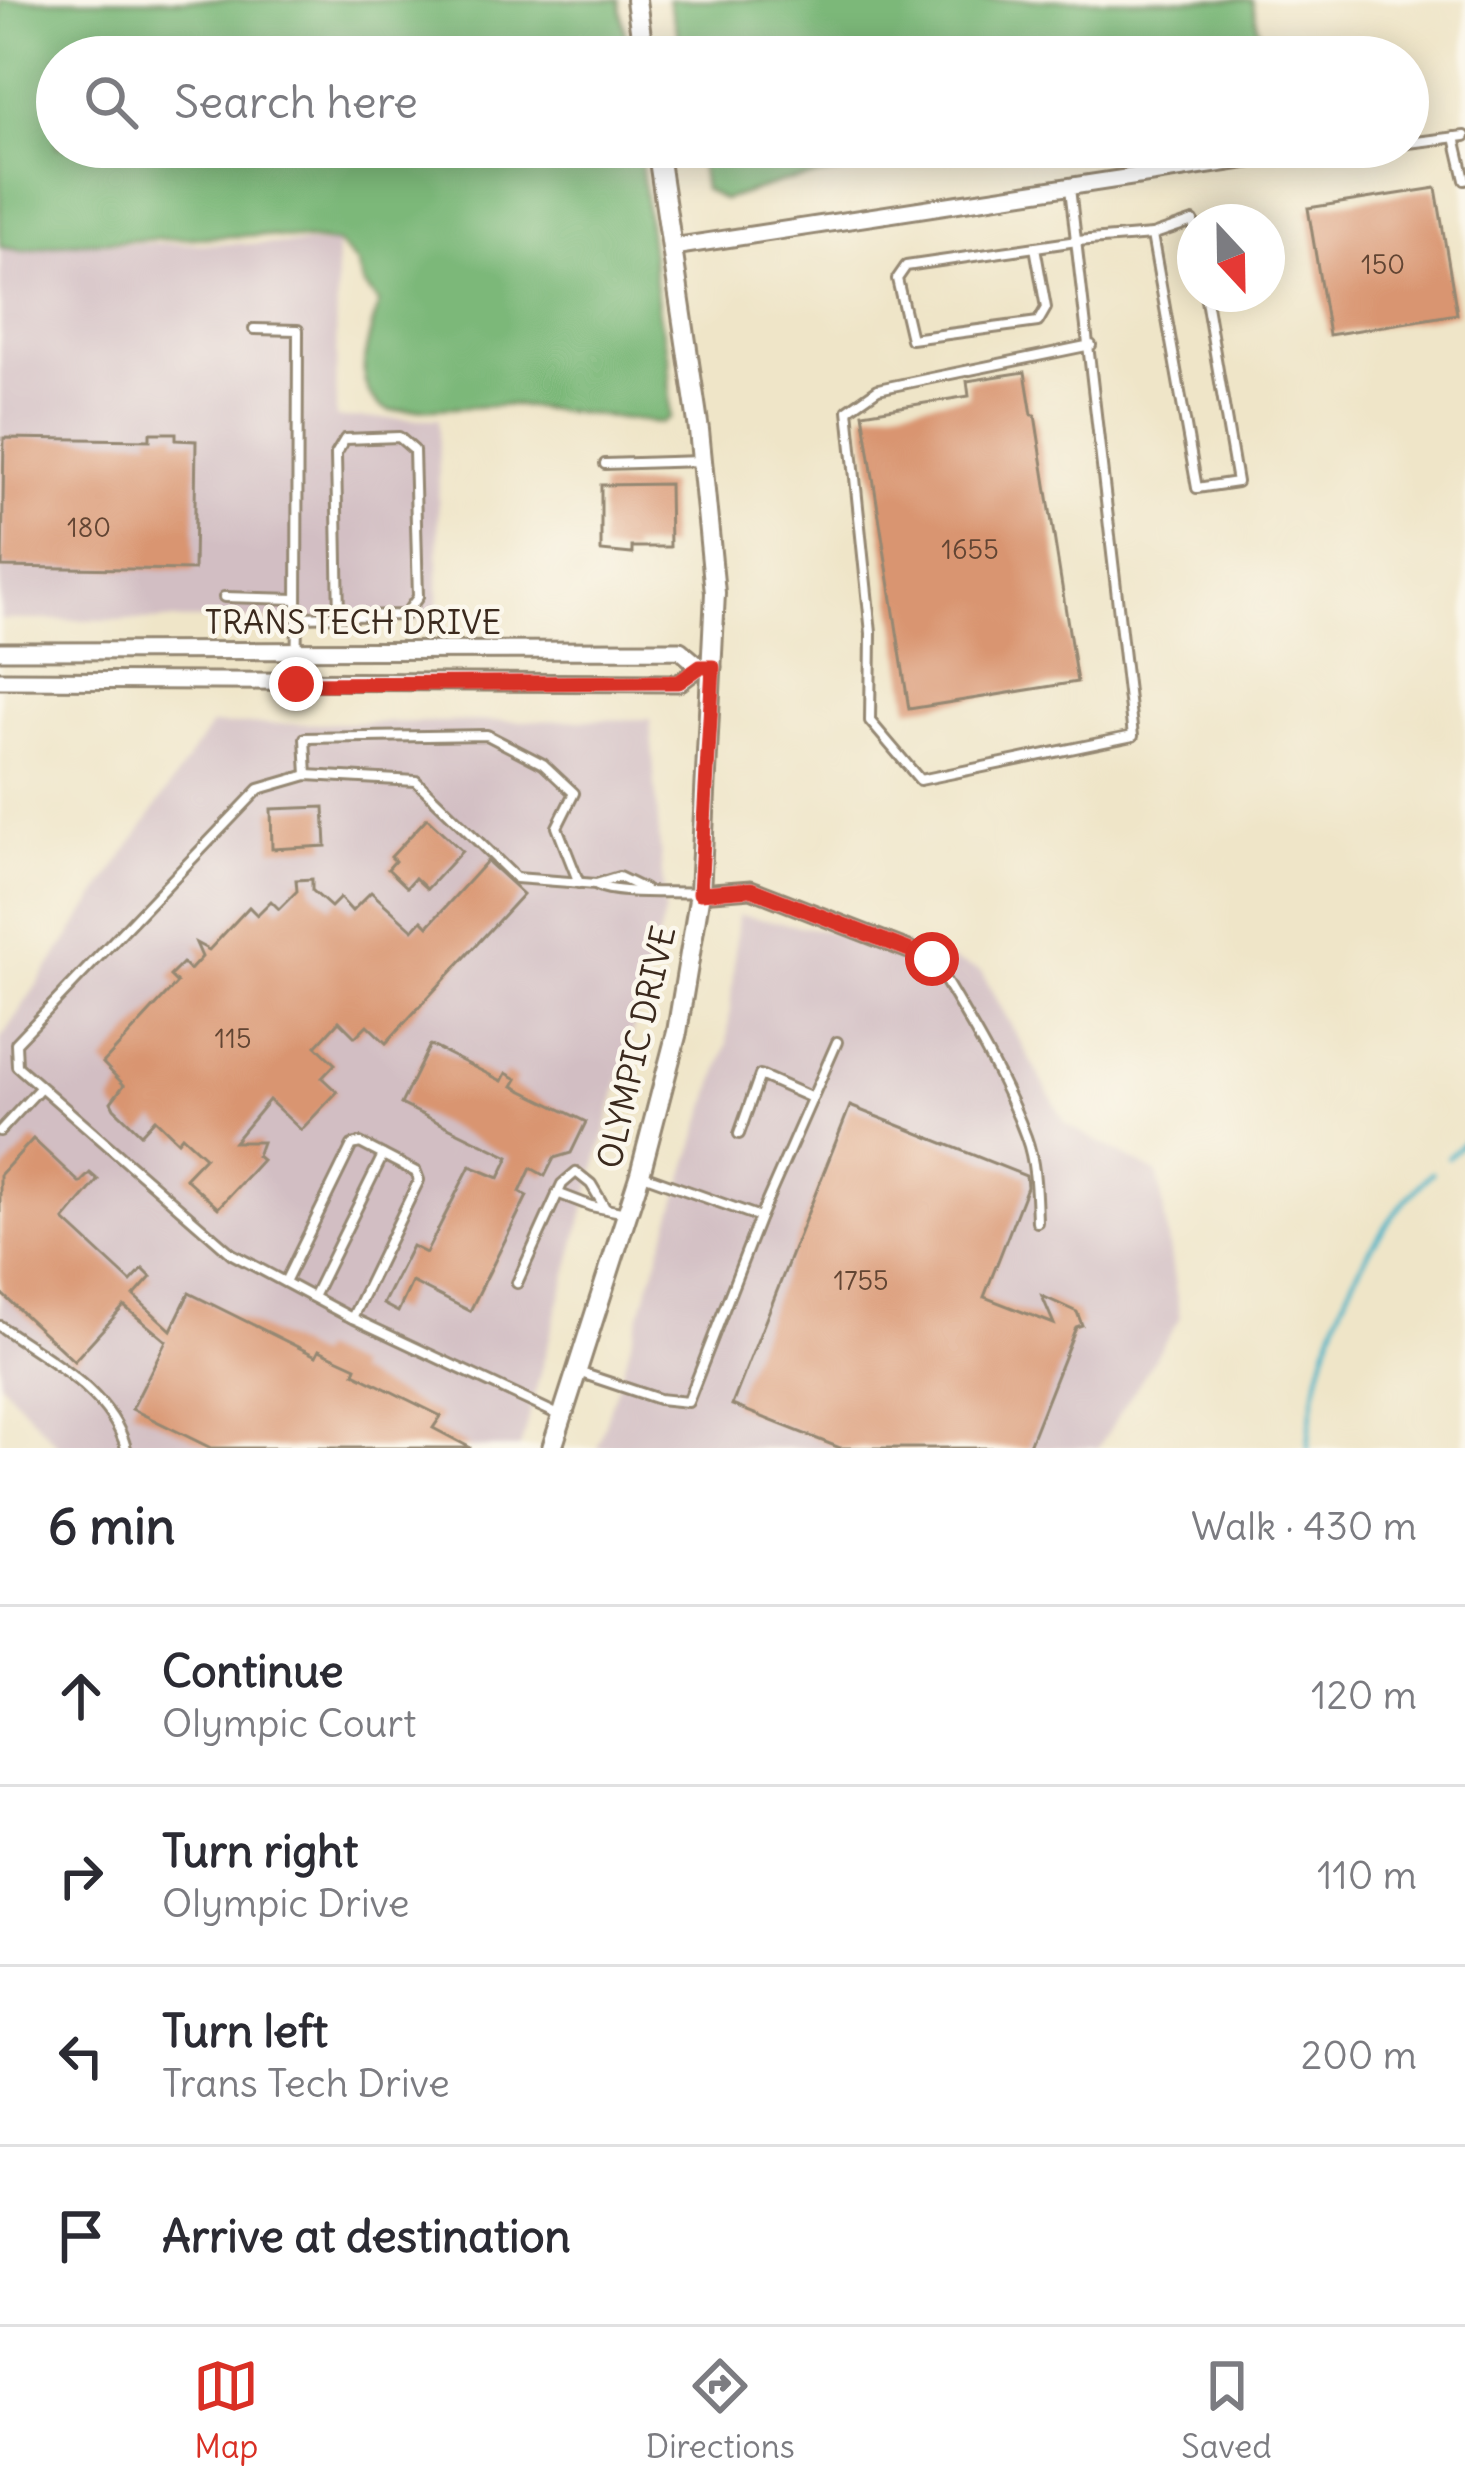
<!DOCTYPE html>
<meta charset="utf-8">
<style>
:root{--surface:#fff;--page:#f2f2f3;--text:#2b2b33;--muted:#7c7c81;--line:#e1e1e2;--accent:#d93025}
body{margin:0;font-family:Delius,sans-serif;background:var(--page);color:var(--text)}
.compass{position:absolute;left:1177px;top:204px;width:108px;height:108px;border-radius:50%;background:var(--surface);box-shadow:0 6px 30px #0003;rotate:158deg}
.stop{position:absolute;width:36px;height:36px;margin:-27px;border:9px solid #d93025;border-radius:50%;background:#fff}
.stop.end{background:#d93025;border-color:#fff;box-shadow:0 3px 12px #0008}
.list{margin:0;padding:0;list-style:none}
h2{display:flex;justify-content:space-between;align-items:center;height:156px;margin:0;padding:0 48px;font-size:51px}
h2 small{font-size:39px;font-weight:400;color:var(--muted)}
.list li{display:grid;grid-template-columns:78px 1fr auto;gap:36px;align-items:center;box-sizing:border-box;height:180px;padding:0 48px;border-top:3px solid var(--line)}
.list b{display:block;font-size:45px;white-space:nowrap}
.list p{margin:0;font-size:39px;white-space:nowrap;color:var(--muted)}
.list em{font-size:39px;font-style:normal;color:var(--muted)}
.icon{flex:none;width:66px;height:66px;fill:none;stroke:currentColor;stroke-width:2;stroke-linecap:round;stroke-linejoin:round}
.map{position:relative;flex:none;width:1465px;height:1448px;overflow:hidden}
.search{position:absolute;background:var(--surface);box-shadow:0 6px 30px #0003;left:36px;right:36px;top:36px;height:132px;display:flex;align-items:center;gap:30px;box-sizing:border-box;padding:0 42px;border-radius:66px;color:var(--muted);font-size:45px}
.sheet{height:876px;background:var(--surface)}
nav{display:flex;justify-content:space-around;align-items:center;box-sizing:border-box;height:168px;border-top:3px solid var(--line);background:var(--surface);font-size:33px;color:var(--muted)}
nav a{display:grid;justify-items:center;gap:6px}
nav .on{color:var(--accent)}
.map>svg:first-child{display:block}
.industrial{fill:#d2bec3}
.forest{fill:#7bb879;stroke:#5b714c;stroke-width:3}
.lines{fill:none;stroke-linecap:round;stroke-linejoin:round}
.stream{stroke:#4ab4c7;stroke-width:4.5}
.building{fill:#d99571}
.service-casing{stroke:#958873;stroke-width:14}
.minor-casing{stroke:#958873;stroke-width:21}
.tertiary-casing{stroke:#958873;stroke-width:24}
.service{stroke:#fff;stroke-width:8}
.minor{stroke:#fff;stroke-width:15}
.tertiary{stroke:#fff;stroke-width:18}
.route{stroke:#d93025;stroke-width:15}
.labels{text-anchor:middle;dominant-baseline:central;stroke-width:9;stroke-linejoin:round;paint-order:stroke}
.number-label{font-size:27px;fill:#624533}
.street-label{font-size:33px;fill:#3b2a1e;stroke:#fbf7ec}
</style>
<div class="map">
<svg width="1465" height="1448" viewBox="0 0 1465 1448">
<rect width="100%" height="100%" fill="#fbf7ec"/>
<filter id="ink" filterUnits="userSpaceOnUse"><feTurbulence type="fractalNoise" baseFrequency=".00833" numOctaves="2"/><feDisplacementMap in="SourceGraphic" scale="24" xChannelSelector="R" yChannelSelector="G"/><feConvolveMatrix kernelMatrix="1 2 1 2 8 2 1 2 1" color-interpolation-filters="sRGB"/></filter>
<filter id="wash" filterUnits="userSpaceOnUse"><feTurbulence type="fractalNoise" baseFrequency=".004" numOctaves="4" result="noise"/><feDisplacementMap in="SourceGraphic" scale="48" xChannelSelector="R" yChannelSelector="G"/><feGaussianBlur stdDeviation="2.7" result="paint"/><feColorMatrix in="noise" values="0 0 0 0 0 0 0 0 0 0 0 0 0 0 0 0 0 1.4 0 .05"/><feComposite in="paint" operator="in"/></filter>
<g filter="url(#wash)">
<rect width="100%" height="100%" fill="#efe5c8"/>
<g class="industrial">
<path d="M0 243 337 244 336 418 439 419 438 620H0Z"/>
<path d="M650 719 665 911 520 1448H60L0 1382V1040L211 725Z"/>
<path d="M738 915 916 947 981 971 1066 1124 1158 1174 1180 1318 1098 1448H597L727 1044Z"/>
</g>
<g class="forest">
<path d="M0 0H619L629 57H57V147H639L659 315 669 360 670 418 661 423 514 405 390 411C345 392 370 338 379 303L364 285 357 264 337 243 261 235 67 243 24 251 0 247Z"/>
<path d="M668 0H1252L1265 57H685Z"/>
<path d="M698 147H988L782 182 723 200 704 189Z"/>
</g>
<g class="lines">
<g class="stream">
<path d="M1448 1157 1465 1140"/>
<path d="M1308 1448C1315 1347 1357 1243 1432 1173"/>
</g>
</g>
<g id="blocks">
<g class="building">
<path d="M1436 188 1457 314 1329 335 1308 208Z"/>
<path d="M1025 372 1032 415H1035L1077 682 909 709 863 413 969 396 967 381Z"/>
<path d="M150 433H176V440L196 441 194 570 2 567 4 438 150 440Z"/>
<path d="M669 484 670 547H632V554L601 551V485Z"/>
<path d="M324 807 326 846 272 849 271 809Z"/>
<path d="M427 818 462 851 427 889 415 878 407 887 388 869 395 861 391 857Z"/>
<path d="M487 861 523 894 386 1043 367 1025 355 1037 339 1021 316 1046 335 1064 322 1078 337 1092 301 1130 269 1100 234 1142H262L257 1156 262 1160 218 1208 185 1178 205 1157 182 1136 178 1141 155 1119 141 1134 114 1108 111 1102 124 1085 103 1063 177 983 170 976 183 963 190 970 202 957 196 943 209 950 249 907 257 915 271 901 279 909 297 891 296 880 312 879V890L331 907 340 898 352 911 371 892 413 930 422 920 428 926Z"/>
<path d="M430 1045 502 1081 506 1073 517 1079 513 1086 586 1122 571 1153 554 1158 545 1176 531 1168 520 1192 527 1196 470 1311 412 1282 398 1312 383 1304 412 1246 426 1253 470 1166 499 1178 509 1157 401 1104Z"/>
<path d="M850 1106 1026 1176 1027 1187 984 1297 1054 1324 1042 1296 1077 1312 1082 1325 1076 1327 1028 1448H840L732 1405Z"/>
<path d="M33 1139 80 1183 90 1173 98 1180 64 1220 131 1282 143 1269 151 1277 134 1296 171 1330 189 1293 316 1356 319 1350 356 1367 354 1373 441 1416 433 1428 471 1448H211L132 1409 166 1341 124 1306 74 1361 0 1292V1175Z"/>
</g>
</g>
</g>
<g filter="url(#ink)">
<use href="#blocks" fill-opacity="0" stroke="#958873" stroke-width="3"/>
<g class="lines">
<g class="service-casing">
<g id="service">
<path d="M1455 137 1465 180"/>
<path d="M1408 143 1465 136"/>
<path d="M1316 149 1370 147"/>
<path d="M1070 188 1133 736 920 780 870 721 871 633 848 410 878 389 1091 345"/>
<path d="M1152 235 1197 488 1237 482 1205 294"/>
<path d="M1035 247 1046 308 1038 322 911 339 897 279 906 266 1077 241 1152 235 1193 221 1195 233"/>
<path d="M254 329 298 330 297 617"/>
<path d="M605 464 701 461"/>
<path d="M224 597 297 599"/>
<path d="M296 682 297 617 405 615 418 597 414 450 399 437 345 439 336 454 339 617"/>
<path d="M307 775 305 738 487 735 543 764 574 793 557 827 579 883"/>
<path d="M597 885C616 895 673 891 700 893"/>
<path d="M933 960C967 1017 1003 1075 1026 1137 1036 1164 1036 1194 1037 1222"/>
<path d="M0 1131 40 1088"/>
<path d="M739 1134 760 1075 812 1098"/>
<path d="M557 1193 591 1206 626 1213"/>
<path d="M760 1217 837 1042"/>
<path d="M285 1282 352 1145 360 1143 416 1172 419 1180 352 1318"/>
<path d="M517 1283 562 1184 576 1172 591 1184 604 1206"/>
<path d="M313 1297 383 1155"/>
<path d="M0 1326C46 1359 110 1390 126 1448"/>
<path d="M578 1372 659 1399 688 1402 760 1217 640 1174"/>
<path d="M561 1416 346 1315 232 1254 17 1066 16 1043 259 789 307 775 416 781 516 878 596 884 619 877 644 889"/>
</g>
</g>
<g class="minor-casing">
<g id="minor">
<path d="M673 247 1315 149"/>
<path d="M0 651 680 650 700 667"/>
<path d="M0 680 679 683 700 667H713"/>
<path d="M700 893 751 889 932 959"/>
</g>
</g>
<g class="tertiary-casing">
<g id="tertiary">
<path d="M636 0 644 57"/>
<path d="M552 1448 640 1174 677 1032 700 893 715 593 699 430 657 147"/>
</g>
</g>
<use href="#service" class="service"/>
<use href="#minor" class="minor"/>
<use href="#tertiary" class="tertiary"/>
</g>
</g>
<g class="lines" filter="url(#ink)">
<path class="route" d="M296 684 679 682 700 667H713L700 893 751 889 932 959"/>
</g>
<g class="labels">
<g class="number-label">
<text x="1383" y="264">150</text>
<text x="89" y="527">180</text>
<text x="970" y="549">1655</text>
<text x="233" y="1038">115</text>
<text x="861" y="1280">1755</text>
</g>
<g class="street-label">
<text x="353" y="622">TRANS TECH DRIVE</text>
<text transform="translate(636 1047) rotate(-77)">OLYMPIC DRIVE</text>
</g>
</g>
</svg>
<svg class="compass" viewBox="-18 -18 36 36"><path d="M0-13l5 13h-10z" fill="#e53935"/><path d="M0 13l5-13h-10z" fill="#7c7c81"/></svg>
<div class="stop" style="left:932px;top:959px"></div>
<div class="stop end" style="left:296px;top:684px"></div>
<div class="search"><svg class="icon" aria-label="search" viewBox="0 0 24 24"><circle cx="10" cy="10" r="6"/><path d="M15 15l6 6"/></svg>Search here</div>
</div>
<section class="sheet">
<h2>6 min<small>Walk · 430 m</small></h2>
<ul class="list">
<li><svg class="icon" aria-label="ahead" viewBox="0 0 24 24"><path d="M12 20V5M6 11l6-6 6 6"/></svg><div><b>Continue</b><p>Olympic Court</p></div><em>120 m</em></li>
<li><svg class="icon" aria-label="right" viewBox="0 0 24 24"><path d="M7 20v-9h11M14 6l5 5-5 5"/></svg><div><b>Turn right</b><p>Olympic Drive</p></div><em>110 m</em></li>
<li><svg class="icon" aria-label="left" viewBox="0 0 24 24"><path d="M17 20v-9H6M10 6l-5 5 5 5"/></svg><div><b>Turn left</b><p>Trans Tech Drive</p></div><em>200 m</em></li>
<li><svg class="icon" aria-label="arrive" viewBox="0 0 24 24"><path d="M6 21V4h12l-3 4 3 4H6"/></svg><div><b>Arrive at destination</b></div></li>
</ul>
</section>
<nav>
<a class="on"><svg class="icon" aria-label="map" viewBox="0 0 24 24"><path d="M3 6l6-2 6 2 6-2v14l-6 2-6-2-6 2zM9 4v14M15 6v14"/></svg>Map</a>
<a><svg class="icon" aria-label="directions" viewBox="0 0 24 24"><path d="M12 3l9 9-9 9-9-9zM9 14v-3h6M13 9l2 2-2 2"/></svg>Directions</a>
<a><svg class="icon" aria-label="saved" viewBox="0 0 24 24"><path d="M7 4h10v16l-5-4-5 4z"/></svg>Saved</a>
</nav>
